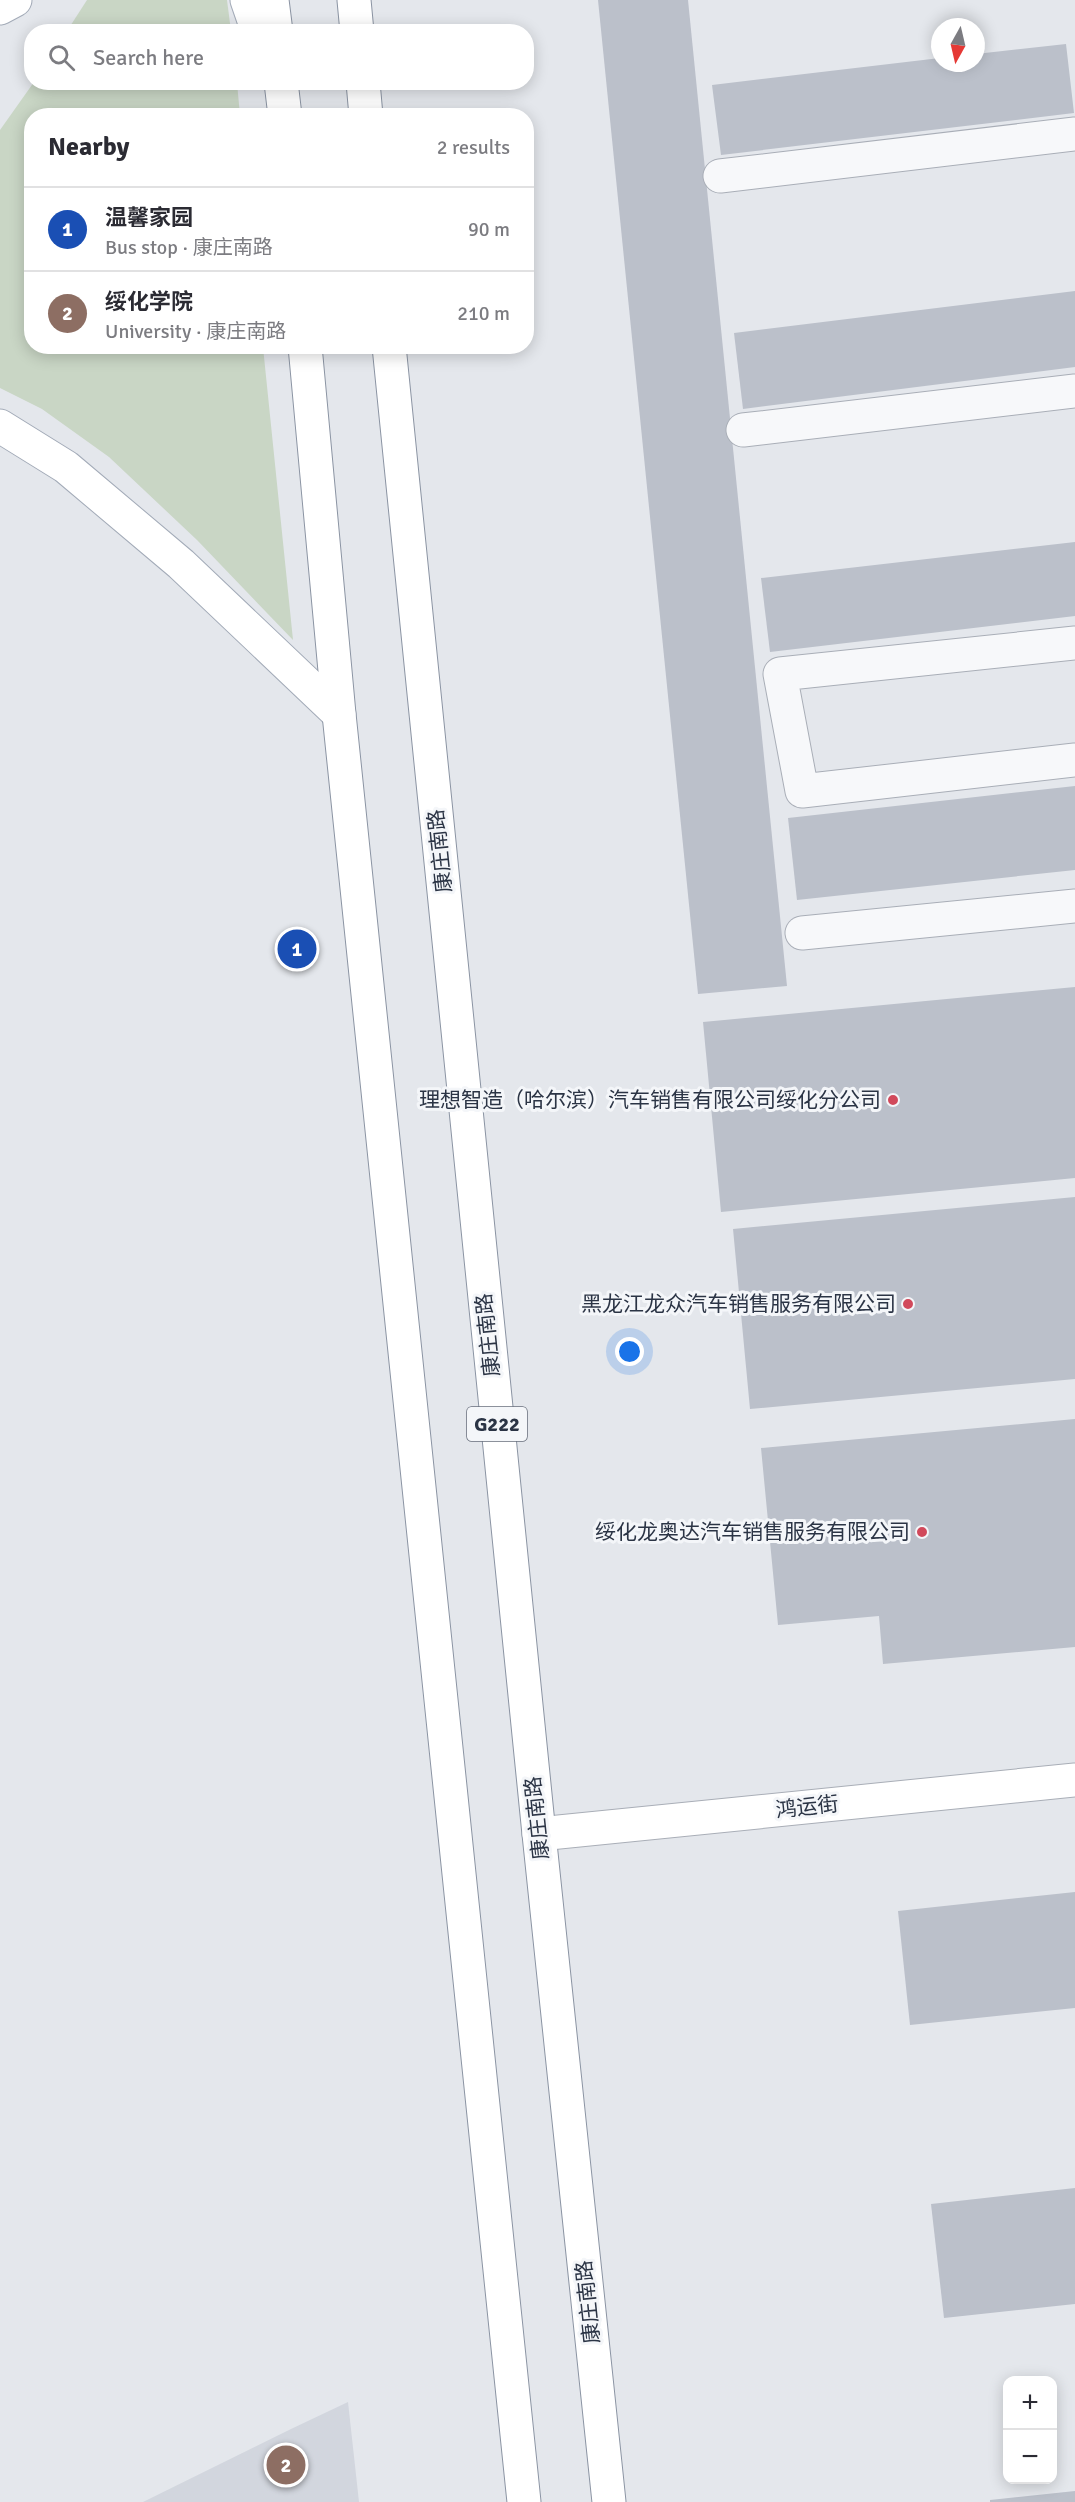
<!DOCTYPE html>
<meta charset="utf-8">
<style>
:root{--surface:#fff;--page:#f2f2f3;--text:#2b2b33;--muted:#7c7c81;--line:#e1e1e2;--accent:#d1495b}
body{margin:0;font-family:Signika,"Noto Sans SC",sans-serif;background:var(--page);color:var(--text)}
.controls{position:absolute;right:18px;bottom:18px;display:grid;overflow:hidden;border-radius:12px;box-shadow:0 3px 15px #0003}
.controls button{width:54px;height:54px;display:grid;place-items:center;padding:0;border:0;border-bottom:2px solid var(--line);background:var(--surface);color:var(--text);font:30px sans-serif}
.compass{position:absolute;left:931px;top:18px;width:54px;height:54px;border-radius:50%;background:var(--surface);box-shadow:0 3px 15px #0003;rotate:188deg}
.you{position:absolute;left:630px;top:1352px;width:21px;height:21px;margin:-15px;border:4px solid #fff;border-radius:50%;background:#1a73e8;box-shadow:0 0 0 9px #1a73e833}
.badge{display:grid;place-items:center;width:39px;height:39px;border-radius:50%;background:var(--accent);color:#fff;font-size:20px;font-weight:700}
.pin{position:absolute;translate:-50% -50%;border:3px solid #fff;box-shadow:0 2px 6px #0006}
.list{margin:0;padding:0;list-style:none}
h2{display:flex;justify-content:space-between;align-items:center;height:78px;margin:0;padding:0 24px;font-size:26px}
h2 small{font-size:20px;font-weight:400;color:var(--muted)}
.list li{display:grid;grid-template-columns:39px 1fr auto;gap:18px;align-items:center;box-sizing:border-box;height:84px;padding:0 24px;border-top:2px solid var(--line)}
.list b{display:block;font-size:22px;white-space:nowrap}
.list p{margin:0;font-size:20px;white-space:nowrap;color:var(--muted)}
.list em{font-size:20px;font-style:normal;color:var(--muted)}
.icon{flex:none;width:33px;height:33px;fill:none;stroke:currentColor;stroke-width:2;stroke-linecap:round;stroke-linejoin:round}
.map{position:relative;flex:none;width:1075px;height:2502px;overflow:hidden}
.search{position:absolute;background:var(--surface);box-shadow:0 3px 15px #0003;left:24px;top:24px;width:510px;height:66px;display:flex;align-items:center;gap:15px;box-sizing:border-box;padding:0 21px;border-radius:24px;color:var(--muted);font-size:22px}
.panel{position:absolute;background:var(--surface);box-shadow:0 3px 15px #0003;left:24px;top:108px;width:510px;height:246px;border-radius:24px}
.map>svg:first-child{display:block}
.built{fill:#d2d6de}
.green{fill:#c9d6c5}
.building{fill:#bbc0ca}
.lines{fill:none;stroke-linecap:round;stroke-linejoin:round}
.street-casing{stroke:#a9aeb7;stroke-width:35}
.secondary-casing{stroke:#a9aeb7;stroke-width:35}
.primary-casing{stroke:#a3abb8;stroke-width:35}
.highway-casing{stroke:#8b94a3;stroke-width:35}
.street{stroke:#f7f8fa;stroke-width:33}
.secondary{stroke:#fff;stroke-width:33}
.primary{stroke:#fff;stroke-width:33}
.highway{stroke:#fff;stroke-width:33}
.poi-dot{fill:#d1495b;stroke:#f4f6f9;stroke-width:2}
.labels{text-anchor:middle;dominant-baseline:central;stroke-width:6;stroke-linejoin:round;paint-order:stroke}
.shield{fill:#f4f6f9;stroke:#676e7b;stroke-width:1.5}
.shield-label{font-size:20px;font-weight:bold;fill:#2b3445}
.street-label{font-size:21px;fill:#2b3445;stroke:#f4f6f9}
.poi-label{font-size:21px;fill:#2b3445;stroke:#f4f6f9;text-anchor:end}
</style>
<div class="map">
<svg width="1075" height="2502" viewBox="0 0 1075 2502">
<rect width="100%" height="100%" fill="#e4e7ec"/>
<path class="built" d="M348 2402 359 2502H143L291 2429Z"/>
<g class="green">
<path d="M87 0H227L231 31H67Z"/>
<path d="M34 82 237 83 240 115 32 116V346L263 347 293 640 197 540 109 457 42 409 0 388V130Z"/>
</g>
<g class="building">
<path d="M598 0H688L787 986 698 994Z"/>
<path d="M1066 44 1074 113 721 155 712 85 940 58V63H976V54Z"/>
<path d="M1075 291V367L743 409 734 333Z"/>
<path d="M1075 542V616L770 652 761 578Z"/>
<path d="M1075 786V870L797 900 788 818Z"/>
<path d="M1075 987V1178L721 1212 703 1022Z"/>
<path d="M1075 1197V1379L750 1409 733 1229Z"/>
<path d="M1075 1419V1647L883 1664 879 1616 778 1625 761 1448Z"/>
<path d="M1075 1892V2008L910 2025 898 1911Z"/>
<path d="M1075 2188V2304L944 2318 931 2204Z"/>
<path d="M1075 2491V2502H990V2500Z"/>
</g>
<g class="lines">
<g class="street-casing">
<g id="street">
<path d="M720 176 1075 134"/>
<path d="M743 430 1075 391"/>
<path d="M1075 643 780 674 802 791 1075 760"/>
<path d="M802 933 1075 906"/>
</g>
</g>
<g class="secondary-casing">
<path id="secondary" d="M539 1834 1075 1780"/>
</g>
<g class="primary-casing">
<g id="primary">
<path d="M247 0 258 32"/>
<path d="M0 8 15 0"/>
<path d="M0 426 66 467 181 564 339 714"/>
</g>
</g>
<g class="highway-casing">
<g id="highway">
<path d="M272 0 276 32"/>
<path d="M354 0 357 32"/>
<path d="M281 82 285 116"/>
<path d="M363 82 366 116"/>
<path d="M305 346 339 714 524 2502"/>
<path d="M389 346 539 1834 609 2502"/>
</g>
</g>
<use href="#street" class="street"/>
<use href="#secondary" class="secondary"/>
<use href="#primary" class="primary"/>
<use href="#highway" class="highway"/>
</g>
<g class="poi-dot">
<circle cx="893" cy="1100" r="6"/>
<circle cx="908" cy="1304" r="6"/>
<circle cx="922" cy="1532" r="6"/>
</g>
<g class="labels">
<rect class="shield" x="467" y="1407" width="60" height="34" rx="4.5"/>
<g class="shield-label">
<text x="497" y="1424">G222</text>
</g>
<g class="street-label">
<text transform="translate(440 851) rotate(-96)">康庄南路</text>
<text transform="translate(488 1335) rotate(-96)">康庄南路</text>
<text transform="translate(807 1807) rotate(-6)">鸿运街</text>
<text transform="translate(537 1818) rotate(-96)">康庄南路</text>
<text transform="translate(588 2302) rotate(-96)">康庄南路</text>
</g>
<g class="poi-label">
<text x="881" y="1100">理想智造（哈尔滨）汽车销售有限公司绥化分公司</text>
<text x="896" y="1304">黑龙江龙众汽车销售服务有限公司</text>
<text x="910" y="1532">绥化龙奥达汽车销售服务有限公司</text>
</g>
</g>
</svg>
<div class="controls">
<button>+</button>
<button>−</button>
</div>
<svg class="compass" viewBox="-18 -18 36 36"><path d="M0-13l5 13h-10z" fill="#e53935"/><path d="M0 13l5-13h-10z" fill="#7c7c81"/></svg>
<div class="you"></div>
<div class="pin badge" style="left:297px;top:949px;background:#1a4fb4">1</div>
<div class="pin badge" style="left:286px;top:2465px;background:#8d6e63">2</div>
<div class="search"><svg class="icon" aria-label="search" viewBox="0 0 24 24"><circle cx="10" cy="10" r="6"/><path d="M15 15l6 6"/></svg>Search here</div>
<section class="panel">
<h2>Nearby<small>2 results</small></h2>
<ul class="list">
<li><span class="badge" style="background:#1a4fb4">1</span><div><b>温馨家园</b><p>Bus stop · 康庄南路</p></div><em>90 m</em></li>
<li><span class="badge" style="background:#8d6e63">2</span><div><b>绥化学院</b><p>University · 康庄南路</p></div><em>210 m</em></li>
</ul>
</section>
</div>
